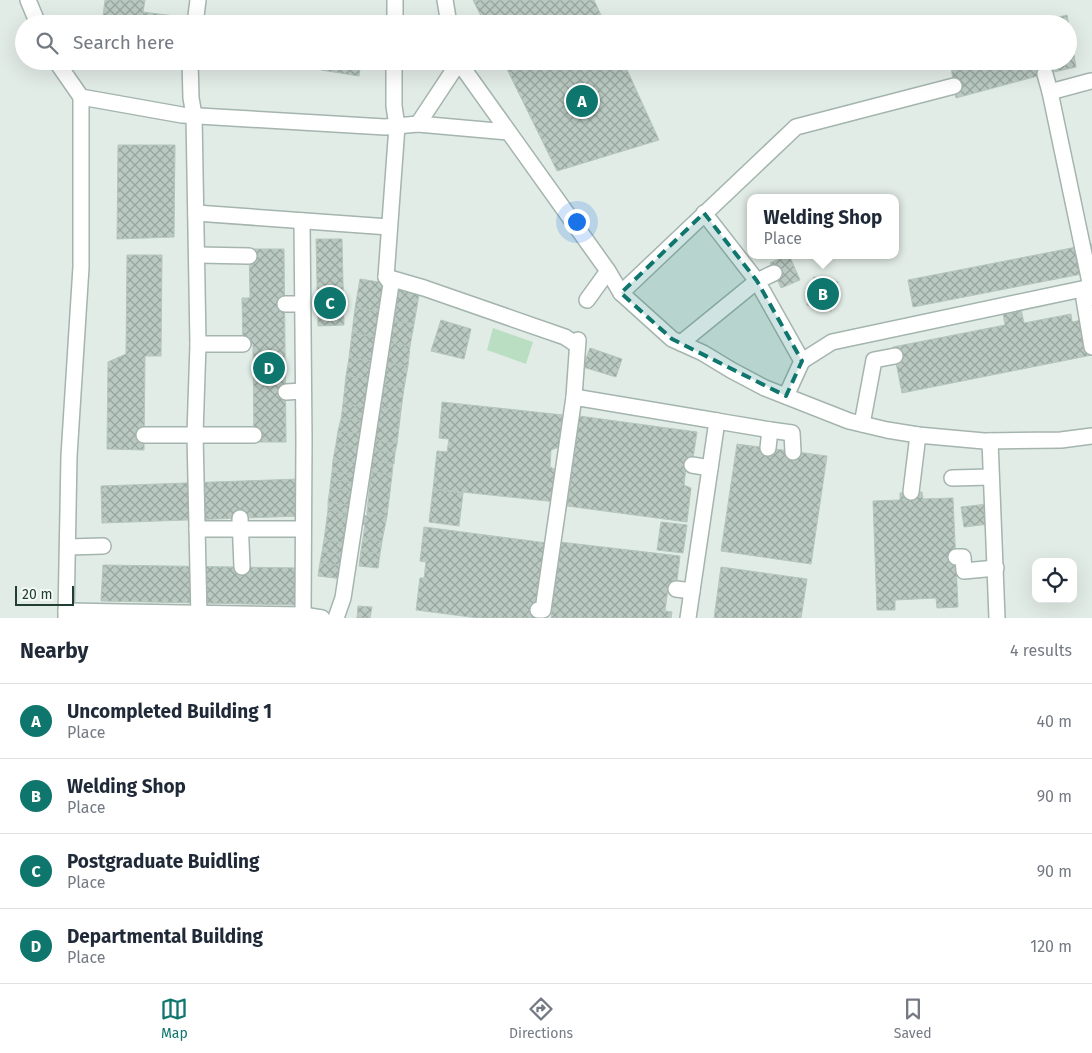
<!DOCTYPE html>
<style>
:root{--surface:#fff;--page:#f2f2f3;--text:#1f2937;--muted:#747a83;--line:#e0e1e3;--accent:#0f766e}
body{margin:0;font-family:"Fira Sans",sans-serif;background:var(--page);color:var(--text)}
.controls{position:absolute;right:15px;bottom:15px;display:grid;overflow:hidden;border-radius:10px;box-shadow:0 5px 20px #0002}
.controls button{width:45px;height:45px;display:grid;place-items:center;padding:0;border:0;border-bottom:1px solid var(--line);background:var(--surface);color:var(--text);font:25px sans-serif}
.scale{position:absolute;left:15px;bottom:12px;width:59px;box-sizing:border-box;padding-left:5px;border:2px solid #213e34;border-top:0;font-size:14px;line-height:18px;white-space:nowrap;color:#213e34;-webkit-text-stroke:4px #f2f9f5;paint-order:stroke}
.you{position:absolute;left:576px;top:221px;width:18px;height:18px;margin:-12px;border:4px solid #fff;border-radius:50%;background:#1a73e8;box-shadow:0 0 0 8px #1a73e833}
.badge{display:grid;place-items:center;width:32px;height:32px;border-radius:50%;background:var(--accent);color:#fff;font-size:16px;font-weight:700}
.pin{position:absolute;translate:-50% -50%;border:2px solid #fff;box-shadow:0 1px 5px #0006}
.popup{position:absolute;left:747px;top:194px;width:152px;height:65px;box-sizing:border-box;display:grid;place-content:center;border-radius:10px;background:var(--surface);filter:drop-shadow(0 1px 4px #0005);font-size:16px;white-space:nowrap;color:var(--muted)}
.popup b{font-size:19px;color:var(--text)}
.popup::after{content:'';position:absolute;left:50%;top:100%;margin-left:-10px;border:10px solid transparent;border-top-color:var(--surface)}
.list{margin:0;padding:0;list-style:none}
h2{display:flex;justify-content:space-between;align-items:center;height:65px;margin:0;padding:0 20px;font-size:21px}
h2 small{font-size:16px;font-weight:400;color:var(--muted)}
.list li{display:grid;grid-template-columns:32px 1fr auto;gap:15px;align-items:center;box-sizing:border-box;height:75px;padding:0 20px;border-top:1px solid var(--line)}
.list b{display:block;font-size:19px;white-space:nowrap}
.list p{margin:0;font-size:16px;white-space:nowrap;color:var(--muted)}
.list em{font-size:16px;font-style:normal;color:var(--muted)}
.icon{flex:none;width:28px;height:28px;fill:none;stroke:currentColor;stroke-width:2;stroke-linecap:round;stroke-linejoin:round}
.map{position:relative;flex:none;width:1092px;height:618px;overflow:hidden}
.search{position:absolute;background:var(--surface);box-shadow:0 5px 20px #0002;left:15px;right:15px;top:15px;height:55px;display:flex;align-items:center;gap:12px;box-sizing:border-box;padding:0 18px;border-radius:28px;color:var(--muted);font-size:19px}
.sheet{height:365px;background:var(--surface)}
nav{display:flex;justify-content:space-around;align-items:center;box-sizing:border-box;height:70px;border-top:1px solid var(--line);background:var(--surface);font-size:14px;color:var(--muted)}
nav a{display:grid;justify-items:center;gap:2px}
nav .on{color:var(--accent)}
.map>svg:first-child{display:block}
.pitch{fill:#badec1}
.building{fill:url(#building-cross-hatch);stroke:#b4c6bd}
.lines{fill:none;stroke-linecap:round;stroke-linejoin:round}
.minor-casing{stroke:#a4b4ae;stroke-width:18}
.minor{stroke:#fff;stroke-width:15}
.marked{fill:#0f766e;fill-opacity:0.2;stroke:#0f766e;stroke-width:4;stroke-dasharray:10 6;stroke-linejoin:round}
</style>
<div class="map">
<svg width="1092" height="618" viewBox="0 0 1092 618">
<defs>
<pattern id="building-cross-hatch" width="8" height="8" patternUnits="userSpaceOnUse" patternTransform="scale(1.25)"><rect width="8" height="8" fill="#bacac2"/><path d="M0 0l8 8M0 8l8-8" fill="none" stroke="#97a59e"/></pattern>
</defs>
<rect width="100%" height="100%" fill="#e2ece7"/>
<path class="pitch" d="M493 328 533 342 526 364 487 350Z"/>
<g class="building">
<path d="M105 0H145L141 24H102Z"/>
<path d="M473 0H594L605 24H485Z"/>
<path d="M143 12 238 24H141Z"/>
<path d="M1067 15 1076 67 1045 74 956 98 950 61H1068V24H1032Z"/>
<path d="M322 61H361L359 76 321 70Z"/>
<path d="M503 61H623L659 140 557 171Z"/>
<path d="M118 145H175L174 237 117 239Z"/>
<path d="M316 239H342L344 325 318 326Z"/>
<path d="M1092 244V272L913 307 908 280Z"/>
<path d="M249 249H284L286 442H254L253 344H243L242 298H250Z"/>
<path d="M127 255H162L161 356H145L144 450 107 449 108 362 126 354Z"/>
<path d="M789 255 800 280 781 288 770 263Z"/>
<path d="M814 277 838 282 831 311 807 305Z"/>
<path d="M360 279 385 283 380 312 355 308Z"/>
<path d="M397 286 420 289 414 324 392 321Z"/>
<path d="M355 308 380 312 376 337 352 333Z"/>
<path d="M1021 309 1024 323 1071 314 1072 322 1092 318V355L902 393 893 347 1005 325 1003 313Z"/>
<path d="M441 320 471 329 464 359 431 351Z"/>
<path d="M392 321 414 324 410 346 388 343Z"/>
<path d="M352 333 376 337 374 361 349 358Z"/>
<path d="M388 343 410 346 408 366 386 363Z"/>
<path d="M590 348 622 359 616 377 583 367Z"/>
<path d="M349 358 374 361 371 379 346 376Z"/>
<path d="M386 363 408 366 404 388 383 384Z"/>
<path d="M346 376 371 379 368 407 343 404Z"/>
<path d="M383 384 404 388 401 410 379 408Z"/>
<path d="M442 402 563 415 559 447 551 450 550 467 560 472 557 502 433 489 437 451 447 452 449 439 439 438Z"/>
<path d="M343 404 368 407 366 421 341 419Z"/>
<path d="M379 408 401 410 397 444 375 440Z"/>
<path d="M579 416 697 432 692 465 686 467 684 485 691 488 687 522 567 506Z"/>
<path d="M341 419 366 421 363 434 338 431Z"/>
<path d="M338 431 363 434 361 447 336 444Z"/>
<path d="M375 440 397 444 395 453 374 450Z"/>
<path d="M336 444 361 447 359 463 333 460Z"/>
<path d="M737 444 827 456 811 564 721 551Z"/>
<path d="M374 450 395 453 394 464 372 460Z"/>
<path d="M333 460 359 463 357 475 332 472Z"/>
<path d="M372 460 393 464 392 475 371 472Z"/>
<path d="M332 472 357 475 356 483 331 479Z"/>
<path d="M371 472 392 475 387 516 367 512Z"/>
<path d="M299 479 300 516 102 523 101 486Z"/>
<path d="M331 479 356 483 355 492 330 488Z"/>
<path d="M330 488 355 492 352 506 328 502Z"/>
<path d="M433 489 463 493 459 526 429 522Z"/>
<path d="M911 492H922L923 499 953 498 958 607 937 608 936 598 895 600V610H877L873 501 900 500V493Z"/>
<path d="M328 502 352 506 351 514 328 510Z"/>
<path d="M988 504 990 524 964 527 961 507Z"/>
<path d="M328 510 351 514V516L343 515 341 527 349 528 347 543 324 540Z"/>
<path d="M367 512 387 516 382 541 363 538 365 525 362 524 364 515 367 516Z"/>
<path d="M343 515 351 516 349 528 341 527Z"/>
<path d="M661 522 687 525 683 553 657 550Z"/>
<path d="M424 527 547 543 537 618H478L416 610 420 578H424L426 562 420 561Z"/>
<path d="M363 538 382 541 380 554 361 551Z"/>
<path d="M324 540 347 543 345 555 322 552Z"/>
<path d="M560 542 680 556 676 589 668 588 665 611 672 612 671 618H551Z"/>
<path d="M361 551 380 554 378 568 359 566Z"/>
<path d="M322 552 345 555 344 566 320 563Z"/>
<path d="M320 563 344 566 343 579 318 576Z"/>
<path d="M103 565 299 568 298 605 101 601Z"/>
<path d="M721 567 807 579 801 618H714Z"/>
<path d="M358 606 372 607 370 618H357Z"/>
</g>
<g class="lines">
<g class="minor-casing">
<g id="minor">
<path d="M28 0 38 24"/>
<path d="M445 0 449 24"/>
<path d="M195 24 198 0"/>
<path d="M395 24V0"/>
<path d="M56 61 81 97 182 115 385 127 418 124"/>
<path d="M190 61 191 98 194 115 198 344 195 434 199 618"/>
<path d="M458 61 608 271 621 293 672 339 703 353 731 370 765 388 849 421 887 430 918 435 984 441 1061 440 1092 436"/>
<path d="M459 62 418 124 508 132"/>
<path d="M1045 74 1050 92 1092 292"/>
<path d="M1050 92 1091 81"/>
<path d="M196 213 389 227"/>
<path d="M302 221 304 440 303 615"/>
<path d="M198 255 249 256"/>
<path d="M774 273 757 281 802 361 786 396"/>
<path d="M386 277 424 288 565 337 577 345"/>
<path d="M621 293 796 127 954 86"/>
<path d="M1092 298 1084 299 1092 347"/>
<path d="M587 300 608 271"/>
<path d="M285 304H302"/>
<path d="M681 343 757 281 704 213"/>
<path d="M198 344H243"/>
<path d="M802 361 832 342 1091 287"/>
<path d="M286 392 303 391"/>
<path d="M574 397 578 340"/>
<path d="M717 421 770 430 768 448"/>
<path d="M862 424 874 360 895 356"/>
<path d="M770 430 792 433 793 452"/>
<path d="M144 435H254"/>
<path d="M990 441 997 618"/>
<path d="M692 465 710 468"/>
<path d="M952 478 991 477"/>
<path d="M911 492 918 435"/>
<path d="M240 518 242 567"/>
<path d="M197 529H303"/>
<path d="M68 547 103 546"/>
<path d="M956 557H963L964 571 996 568"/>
<path d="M676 589 692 591"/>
<path d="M538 610H543L574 397 717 421 688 618"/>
<path d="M66 611 303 615 322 618"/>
<path d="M66 618 69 456 81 267V97"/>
<path d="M336 618 343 598 391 284 386 277 397 126 394 106V61"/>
</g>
</g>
<use href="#minor" class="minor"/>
</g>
<path class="marked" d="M704 213 757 281 802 361 786 396 672 339 621 293Z"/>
</svg>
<div class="controls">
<button><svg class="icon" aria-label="locate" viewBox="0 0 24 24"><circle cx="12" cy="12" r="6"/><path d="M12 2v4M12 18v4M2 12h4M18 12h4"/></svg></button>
</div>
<div class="scale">20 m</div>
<div class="you"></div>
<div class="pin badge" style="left:582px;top:101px">A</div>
<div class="pin badge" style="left:823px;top:294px">B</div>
<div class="popup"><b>Welding Shop</b>Place</div>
<div class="pin badge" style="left:330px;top:303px">C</div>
<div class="pin badge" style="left:269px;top:368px">D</div>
<div class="search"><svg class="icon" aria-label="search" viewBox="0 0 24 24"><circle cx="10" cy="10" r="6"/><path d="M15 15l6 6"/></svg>Search here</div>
</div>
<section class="sheet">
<h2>Nearby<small>4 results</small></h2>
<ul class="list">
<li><span class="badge">A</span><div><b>Uncompleted Building 1</b><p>Place</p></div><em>40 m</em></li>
<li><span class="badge">B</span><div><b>Welding Shop</b><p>Place</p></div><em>90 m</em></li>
<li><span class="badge">C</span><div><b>Postgraduate Buidling</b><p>Place</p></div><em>90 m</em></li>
<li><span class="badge">D</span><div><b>Departmental Building</b><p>Place</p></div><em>120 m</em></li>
</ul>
</section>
<nav>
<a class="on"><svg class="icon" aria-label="map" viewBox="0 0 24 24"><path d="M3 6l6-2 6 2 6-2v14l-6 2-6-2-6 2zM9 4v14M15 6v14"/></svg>Map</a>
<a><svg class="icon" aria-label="directions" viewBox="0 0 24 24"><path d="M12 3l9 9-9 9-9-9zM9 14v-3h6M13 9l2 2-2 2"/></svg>Directions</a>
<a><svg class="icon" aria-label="saved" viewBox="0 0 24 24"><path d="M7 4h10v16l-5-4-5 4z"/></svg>Saved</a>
</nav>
